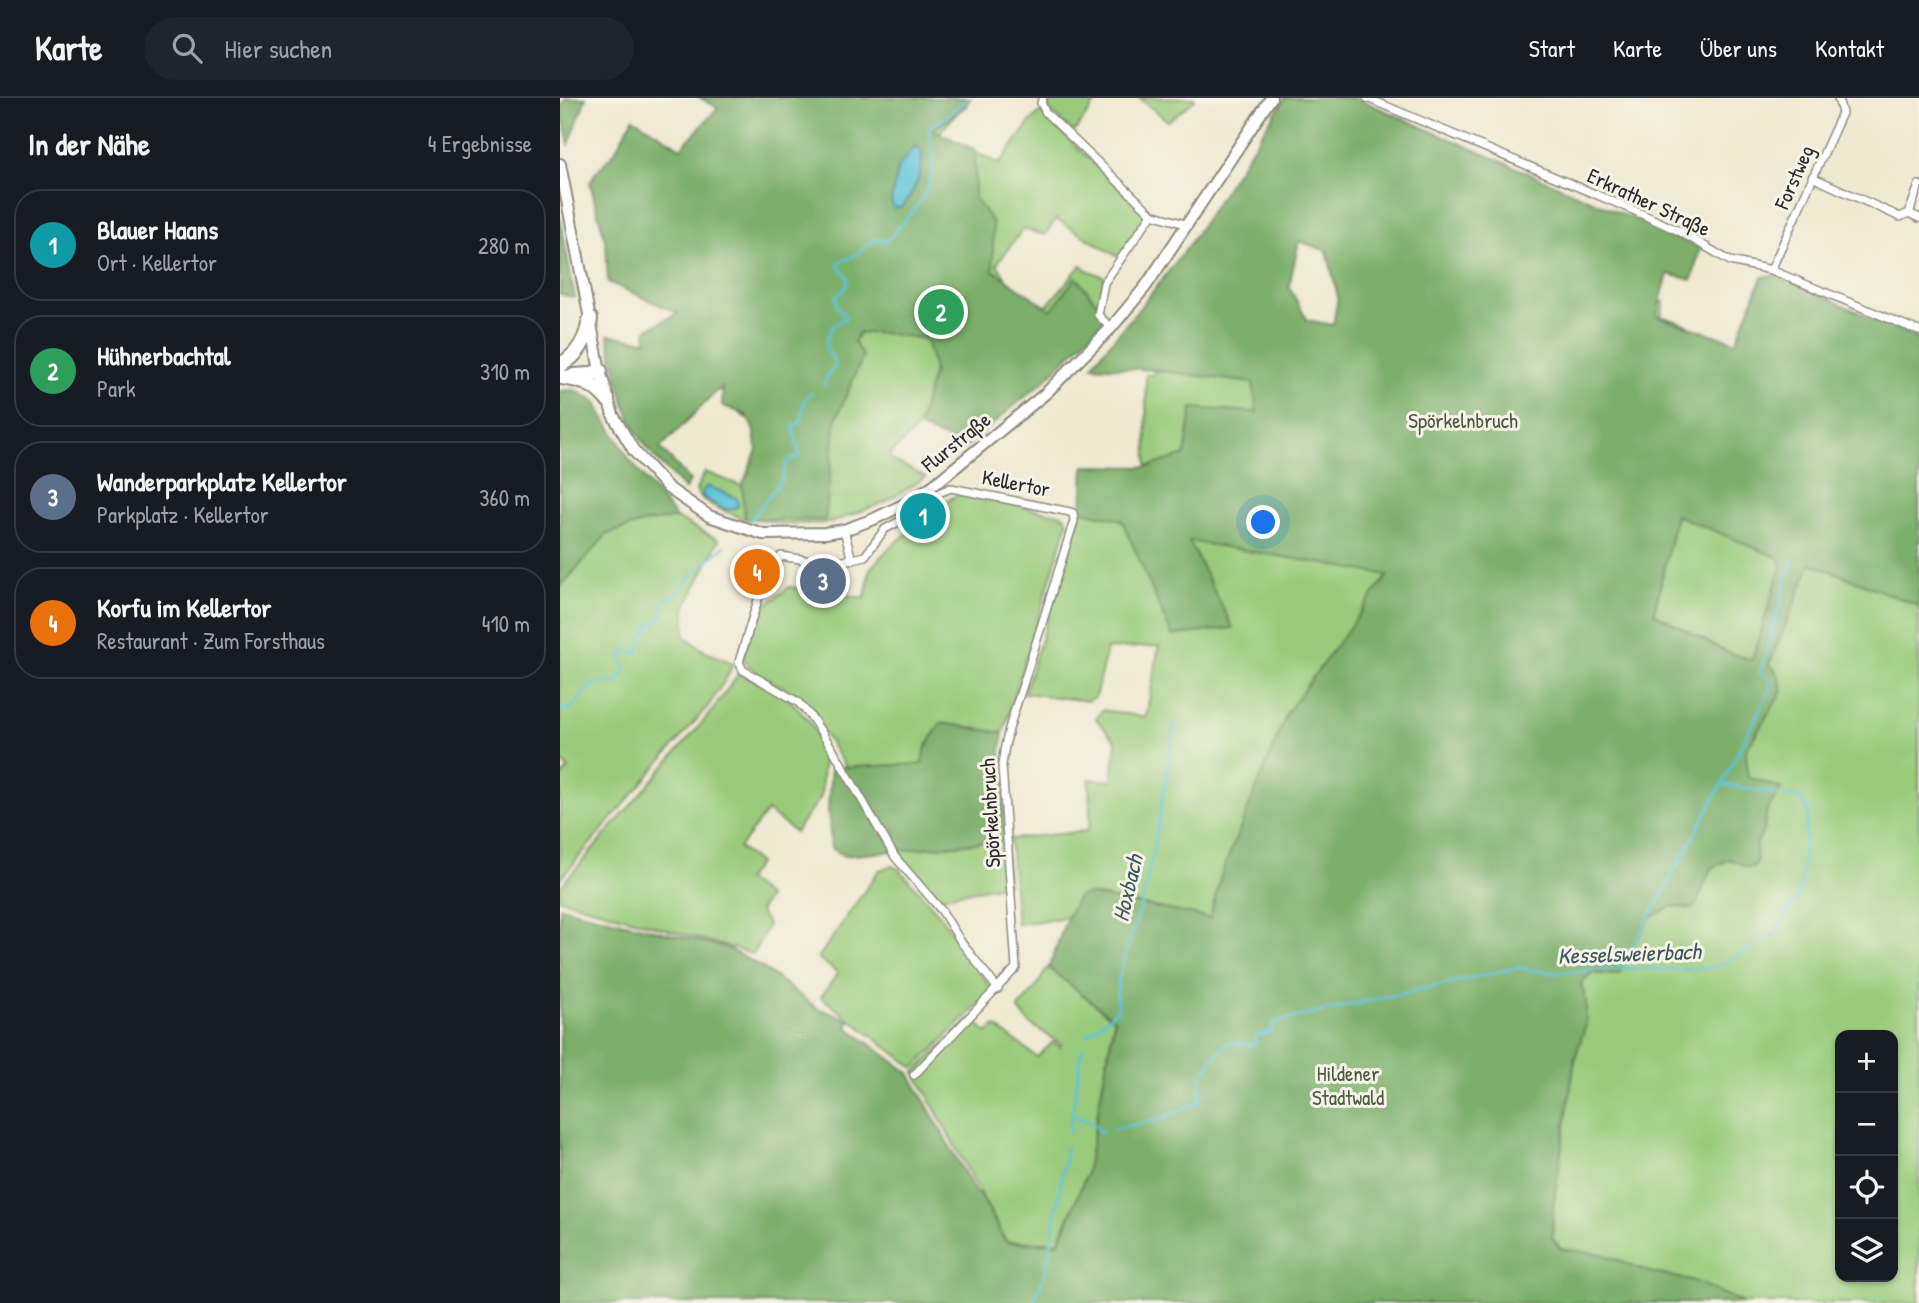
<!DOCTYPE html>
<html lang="de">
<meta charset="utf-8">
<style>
:root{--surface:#171b24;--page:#20242c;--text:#f1f3f6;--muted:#9ea1a6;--line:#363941;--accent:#d1495b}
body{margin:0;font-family:"Patrick Hand",sans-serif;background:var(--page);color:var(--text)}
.controls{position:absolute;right:21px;bottom:21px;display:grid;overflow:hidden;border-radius:14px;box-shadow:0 2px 5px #0004}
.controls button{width:63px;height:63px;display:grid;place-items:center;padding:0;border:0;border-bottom:2px solid var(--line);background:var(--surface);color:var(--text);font:35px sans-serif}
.you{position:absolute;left:704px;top:425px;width:24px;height:24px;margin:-18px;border:5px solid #fff;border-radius:50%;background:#1a73e8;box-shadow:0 0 0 10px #1a73e833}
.badge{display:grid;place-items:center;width:46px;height:46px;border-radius:50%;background:var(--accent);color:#fff;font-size:23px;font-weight:700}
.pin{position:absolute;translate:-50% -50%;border:4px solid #fff;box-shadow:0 2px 7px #0006}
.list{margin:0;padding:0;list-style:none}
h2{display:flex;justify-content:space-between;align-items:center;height:91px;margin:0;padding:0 28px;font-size:30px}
h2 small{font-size:23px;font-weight:400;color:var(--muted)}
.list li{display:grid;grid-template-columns:46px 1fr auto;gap:21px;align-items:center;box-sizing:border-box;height:112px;margin:0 14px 14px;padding:0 14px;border:2px solid var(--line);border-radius:28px}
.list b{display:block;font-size:26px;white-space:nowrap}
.list p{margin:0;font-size:23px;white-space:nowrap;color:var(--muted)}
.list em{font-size:23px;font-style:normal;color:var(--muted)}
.icon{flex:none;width:38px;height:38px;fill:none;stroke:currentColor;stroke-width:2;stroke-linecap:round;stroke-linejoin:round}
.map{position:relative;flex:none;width:1359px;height:1205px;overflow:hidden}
header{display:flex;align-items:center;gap:42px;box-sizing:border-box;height:98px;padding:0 35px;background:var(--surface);border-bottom:2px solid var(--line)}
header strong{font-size:33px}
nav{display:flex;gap:38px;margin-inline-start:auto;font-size:24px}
.search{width:490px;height:63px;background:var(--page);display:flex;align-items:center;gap:18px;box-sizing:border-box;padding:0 24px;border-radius:38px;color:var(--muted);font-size:26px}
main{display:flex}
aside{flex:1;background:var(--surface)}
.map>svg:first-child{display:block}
.green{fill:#9acb7b;stroke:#627b53;stroke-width:2;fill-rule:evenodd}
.forest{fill:#7baf6b;stroke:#536d4b;stroke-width:2;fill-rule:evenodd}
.water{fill:#5cc3d9;stroke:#447782;stroke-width:2}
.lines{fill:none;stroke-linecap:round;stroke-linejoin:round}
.stream{stroke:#5cc3d9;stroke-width:2.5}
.minor-casing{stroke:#8d8a7e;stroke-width:10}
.secondary-casing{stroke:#8d8a7e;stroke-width:14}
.motorway-casing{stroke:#8d8a7e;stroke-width:18}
.minor{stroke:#fff;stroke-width:7}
.secondary{stroke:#fff;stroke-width:10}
.motorway{stroke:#fff;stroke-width:14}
.labels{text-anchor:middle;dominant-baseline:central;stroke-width:6;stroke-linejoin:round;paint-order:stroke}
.street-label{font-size:21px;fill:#2b2b2b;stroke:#f7f3e8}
.park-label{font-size:21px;fill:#4c5b43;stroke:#f7f3e8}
.water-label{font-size:23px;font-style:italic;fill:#3a595f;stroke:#f7f3e8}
</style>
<header>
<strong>Karte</strong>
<div class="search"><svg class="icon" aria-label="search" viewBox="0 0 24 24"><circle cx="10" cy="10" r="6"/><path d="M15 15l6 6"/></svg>Hier suchen</div>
<nav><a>Start</a><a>Karte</a><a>Über uns</a><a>Kontakt</a></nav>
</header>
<main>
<aside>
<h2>In der Nähe<small>4 Ergebnisse</small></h2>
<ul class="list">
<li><span class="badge" style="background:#0f9aa8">1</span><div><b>Blauer Haans</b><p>Ort · Kellertor</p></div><em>280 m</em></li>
<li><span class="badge" style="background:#2e9e5b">2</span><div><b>Hühnerbachtal</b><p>Park</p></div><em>310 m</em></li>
<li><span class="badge" style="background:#5c6f8a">3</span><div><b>Wanderparkplatz Kellertor</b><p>Parkplatz · Kellertor</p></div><em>360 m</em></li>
<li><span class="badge" style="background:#e8710a">4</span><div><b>Korfu im Kellertor</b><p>Restaurant · Zum Forsthaus</p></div><em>410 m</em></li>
</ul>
</aside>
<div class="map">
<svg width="1359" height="1205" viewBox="0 0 1359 1205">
<rect width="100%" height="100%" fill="#f7f3e8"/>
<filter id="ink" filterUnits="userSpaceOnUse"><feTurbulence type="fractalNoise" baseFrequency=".0143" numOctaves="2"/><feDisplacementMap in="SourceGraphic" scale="14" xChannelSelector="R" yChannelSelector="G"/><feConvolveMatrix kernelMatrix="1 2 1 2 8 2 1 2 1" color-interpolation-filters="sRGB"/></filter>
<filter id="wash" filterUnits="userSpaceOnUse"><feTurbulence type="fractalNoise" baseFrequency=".00686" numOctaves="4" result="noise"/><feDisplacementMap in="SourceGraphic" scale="28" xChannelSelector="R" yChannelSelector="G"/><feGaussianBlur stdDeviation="1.57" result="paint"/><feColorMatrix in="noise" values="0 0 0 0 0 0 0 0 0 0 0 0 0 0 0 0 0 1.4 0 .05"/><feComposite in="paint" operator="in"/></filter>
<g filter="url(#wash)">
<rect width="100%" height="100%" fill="#efe9d1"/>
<g class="green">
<path d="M174 0H411L379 35 439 66 471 23 481 14 587 117 558 159 496 121 485 137 463 131 437 166 449 185 486 209 521 167 527 172 545 179 530 236 368 248 374 272 358 329 330 357V361L366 379 325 404 271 425 223 426 200 421 226 335 184 319 150 281 114 263 89 230 123 218Z"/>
<path d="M487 0H539L514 34 488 11Z"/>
<path d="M579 0H634L635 2 608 23Z"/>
<path d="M987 175 1104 204 1101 218 1128 227 1095 330 1018 641 1186 652 1222 593 1218 576 1209 566 1251 465 1359 508V1205H1184L1134 1183 1089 1174 1042 1156 1001 1151 992 1140 993 1109C1000 1062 1007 1016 1014 969 1020 932 1032 926 1021 885L1031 875 1058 877 654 804 650 821 548 800 518 799 507 819 457 826 450 741 527 733 530 725 529 681 552 683 556 643 536 621 542 612 586 619 599 548 547 551 535 599 528 603 464 595 522 413 562 422 607 363 587 369 586 277H593L594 272 711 279ZM1280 937H1333V1179H1280Z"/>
<path d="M145 374 182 388 185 421C169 414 144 409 136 392Z"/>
<path d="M401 396 503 417 508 423 443 635 381 625 366 649 362 666 286 670C272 649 256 619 240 602 222 583 196 582 183 560L197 515 229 489 305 500 310 471 328 451 393 399Z"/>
<path d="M1116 416 1217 459 1222 465 1192 562 1166 554 1094 516Z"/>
<path d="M116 420 159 442 125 509V538L144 553 173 565 167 579 149 607 0 781V680L9 671 0 662V489L47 436 82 425Z"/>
<path d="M179 575 218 593 234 606 250 624 264 653 261 699 235 734 207 713 179 750 199 765 186 782 208 799 199 813 208 827 193 856 0 801V789L149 617Z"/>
<path d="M445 742 448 786 375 800 334 753Z"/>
<path d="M332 768 339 771 380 817 433 893 354 970 261 899 278 875 258 860 319 772Z"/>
<path d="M488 869 554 922 526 1078 498 1144 446 1143 355 974 412 920 427 935 435 928 477 959 493 944 500 949 501 946 469 925 458 910 475 891Z"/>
</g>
<g class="forest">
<path d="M6 0H26L9 46 1 10Z"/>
<path d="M140 0H409L406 8 373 32 415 52V100L433 125V172L491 212 516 179 548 219 483 284 405 349 358 329 374 272 366 241 322 235H299L294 244 303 258 276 321 265 422 185 421 182 388 197 352 193 330 186 317 162 307 163 292 161 289 100 350 130 382 125 391C105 371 82 349 71 322 59 295 54 265 48 237L86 243V232L118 215 48 184 46 145 30 85 35 75 54 55 73 20 121 50 158 10Z"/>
<path d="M725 0H795L803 3 1140 150 1132 182 1108 176 1096 218 1176 244 1202 179 1216 177 1359 241V508L1251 465 1209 566 1218 576 1222 593 1186 652 1188 679 1221 690 1207 712 1204 731 1196 747 1197 764 1193 769H1186L1170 761 1151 770 1136 807 1131 811 1112 808 1090 820 1058 877 1031 875 1021 885 1026 904V926L1015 960 993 1109 992 1140 1001 1151 1042 1156 1089 1174 1134 1183 1184 1205H0V809L167 850 202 869 257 910 290 922 287 929 349 975 415 1094 421 1097 445 1143 451 1145H499L526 1077 555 922 489 870 507 819 518 799 528 796 650 820 661 777 728 613 828 477 629 443 673 530 612 538 562 422 522 413 524 368 587 369 625 357 632 310 697 314 693 285 594 272 533 268 536 262 574 217 626 151ZM739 143 767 153 778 199 773 227 747 222 729 189ZM1116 417 1217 459 1222 466 1192 562 1166 554 1094 515Z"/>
<path d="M0 119 15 200 0 196Z"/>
<path d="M15 292 35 304 69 361 116 420 82 425 47 436 0 489V293Z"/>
<path d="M381 625 443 635 441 652 445 742 284 758 271 750 268 709 271 670 362 666 366 649Z"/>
</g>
<g class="water">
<path d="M355 48 362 53C363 73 355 94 342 109L334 110 331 104 338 70Z"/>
<path d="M147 388 177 400 178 408C168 417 153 405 142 399L143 393Z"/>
</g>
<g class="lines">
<g class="stream">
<path d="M264 287 268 276 275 269 273 260 266 252C269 232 268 229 286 220L277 208 276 198C289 190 293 180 279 170V164L293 159 315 141 327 143C349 116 374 99 373 60 372 48 367 39 370 28L381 23 406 3 407 0"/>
<path d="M190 423 222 381 227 363 240 358 233 330 241 323 244 303 251 295"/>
<path d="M0 611H11C23 596 33 578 55 585L63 577 64 568 60 557 68 552 73 555 78 554 81 548V538L87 535 88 527 94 526 102 517 101 505 119 495 129 479 165 448"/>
<path d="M1062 870 1162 686"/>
<path d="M528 937 558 911C552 879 575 833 583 801 596 743 606 684 615 625"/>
<path d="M646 972 658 954 670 944 694 947 696 938 711 934 714 924 956 870 997 875 1062 870 1130 872 1157 868 1212 840 1239 796 1248 713 1240 700 1162 686 1214 584 1200 575 1232 463"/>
<path d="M641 982V976"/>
<path d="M512 1017 533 1025 540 1034H544"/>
<path d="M554 1031 601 1021 641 1003 639 987"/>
<path d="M509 1035 522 951"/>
<path d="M473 1205 486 1173 507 1049"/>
</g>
</g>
</g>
<g filter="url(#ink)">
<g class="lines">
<g class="minor-casing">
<g id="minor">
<path d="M483 0 481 5 486 15 592 116"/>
<path d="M807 0 1073 112 1119 133 1170 163 1211 172 1359 233"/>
<path d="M1252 79 1340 119 1349 115"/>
<path d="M1359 87 1349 115 1359 120"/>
<path d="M1211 172 1282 15 1278 0"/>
<path d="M551 230 538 217 544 185 592 116 628 127"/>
<path d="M284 432 292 462"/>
<path d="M354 977 456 870 442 667C446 632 457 607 467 574 483 523 498 473 514 423L513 415 510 414 391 390 381 394 355 415 325 431 305 458 270 466 221 458 200 495 179 564 183 572 238 604 252 620 275 655 335 759 382 813 401 844 438 891"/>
</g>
</g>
<g class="secondary-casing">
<path id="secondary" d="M0 66 40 273 53 317 74 353 108 390 149 418 203 436 265 435 284 432 314 421 349 404 375 386 486 295 551 230 586 188 711 0"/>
</g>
<g class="motorway-casing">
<g id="motorway">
<path d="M0 267C19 257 27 241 30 221"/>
<path d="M14 278 29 277 40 273"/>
<path d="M2 279C22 282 33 285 47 301"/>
</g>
</g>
<use href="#minor" class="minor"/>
<use href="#secondary" class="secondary"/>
<use href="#motorway" class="motorway"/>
</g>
</g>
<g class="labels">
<g class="street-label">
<text transform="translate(1234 79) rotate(-66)">Forstweg</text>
<text transform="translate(1089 104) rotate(25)">Erkrather Straße</text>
<text transform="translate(396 344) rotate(-39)">Flurstraße</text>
<text transform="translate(456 385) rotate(11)">Kellertor</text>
<text transform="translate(430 715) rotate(-93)">Spörkelnbruch</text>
</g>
<g class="park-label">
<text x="903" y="322">Spörkelnbruch</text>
<text x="788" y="975">Hildener<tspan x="788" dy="24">Stadtwald</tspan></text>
</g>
<g class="water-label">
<text transform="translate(567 790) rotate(-77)">Hoxbach</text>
<text transform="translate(1069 855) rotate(-2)">Kesselsweierbach</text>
</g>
</g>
</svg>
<div class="controls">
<button>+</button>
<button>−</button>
<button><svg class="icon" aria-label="locate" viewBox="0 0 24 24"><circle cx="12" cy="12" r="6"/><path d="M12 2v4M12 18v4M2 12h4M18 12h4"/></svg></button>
<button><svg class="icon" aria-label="layers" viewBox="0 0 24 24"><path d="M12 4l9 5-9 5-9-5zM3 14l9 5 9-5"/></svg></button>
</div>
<div class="you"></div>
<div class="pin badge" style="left:363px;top:418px;background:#0f9aa8">1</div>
<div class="pin badge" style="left:381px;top:214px;background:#2e9e5b">2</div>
<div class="pin badge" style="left:263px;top:483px;background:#5c6f8a">3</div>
<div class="pin badge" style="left:197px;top:474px;background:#e8710a">4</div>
</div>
</main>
